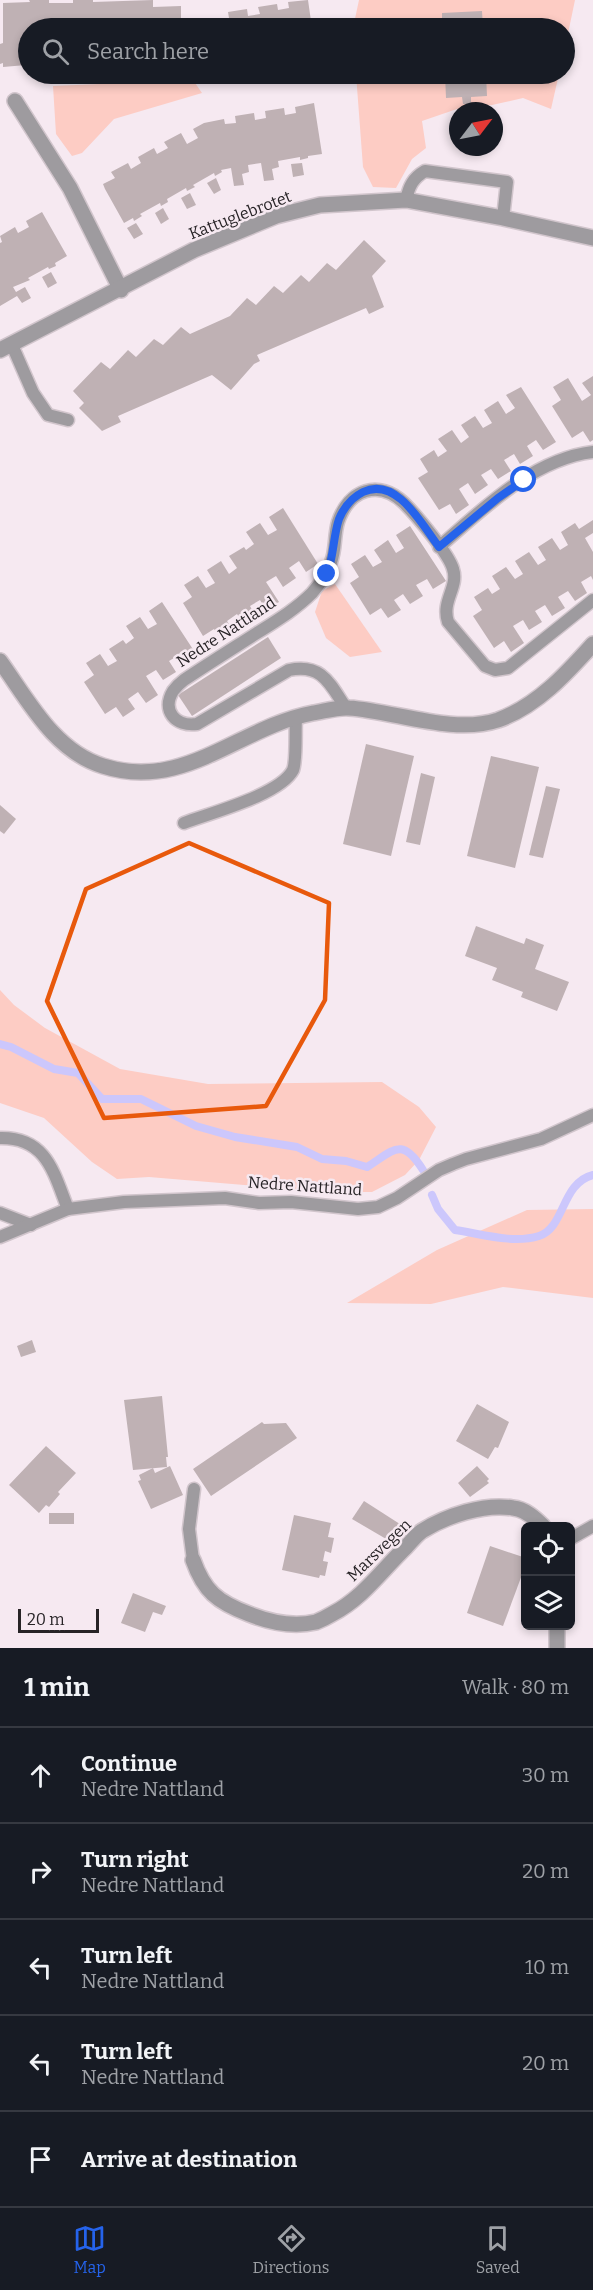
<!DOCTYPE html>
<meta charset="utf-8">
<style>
:root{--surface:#171b24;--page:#20242c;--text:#f1f3f6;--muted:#9ea1a6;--line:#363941;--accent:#2563eb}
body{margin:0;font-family:Bitter,serif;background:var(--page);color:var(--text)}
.controls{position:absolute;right:18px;bottom:18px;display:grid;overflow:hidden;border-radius:9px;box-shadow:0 3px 9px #0003}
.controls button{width:54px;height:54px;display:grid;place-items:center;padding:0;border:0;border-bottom:2px solid var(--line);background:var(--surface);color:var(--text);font:30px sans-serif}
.compass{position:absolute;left:449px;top:102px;width:54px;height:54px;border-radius:50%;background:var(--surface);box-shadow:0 3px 9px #0003;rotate:58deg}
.scale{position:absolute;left:18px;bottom:15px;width:81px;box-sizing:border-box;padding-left:6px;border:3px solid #272326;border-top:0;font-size:16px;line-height:21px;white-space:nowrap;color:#272326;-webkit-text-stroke:4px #f6e9f1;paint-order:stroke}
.stop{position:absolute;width:18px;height:18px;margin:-14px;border:4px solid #2563eb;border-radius:50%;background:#fff}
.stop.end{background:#2563eb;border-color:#fff;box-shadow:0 2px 6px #0008}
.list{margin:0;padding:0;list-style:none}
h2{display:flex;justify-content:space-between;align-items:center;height:78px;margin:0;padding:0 24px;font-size:26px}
h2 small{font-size:20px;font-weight:400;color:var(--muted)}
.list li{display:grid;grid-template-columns:39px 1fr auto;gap:18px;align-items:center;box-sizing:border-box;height:96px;padding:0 24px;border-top:2px solid var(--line)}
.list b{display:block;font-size:22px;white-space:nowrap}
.list p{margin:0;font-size:20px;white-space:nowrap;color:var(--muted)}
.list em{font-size:20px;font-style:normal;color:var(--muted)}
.icon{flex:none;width:33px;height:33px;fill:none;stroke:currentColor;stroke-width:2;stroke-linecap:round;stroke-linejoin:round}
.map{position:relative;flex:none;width:593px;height:1648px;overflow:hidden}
.search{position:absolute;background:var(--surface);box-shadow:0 3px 9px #0003;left:18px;right:18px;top:18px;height:66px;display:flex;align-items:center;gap:15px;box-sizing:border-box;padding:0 21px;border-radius:33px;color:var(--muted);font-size:22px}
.sheet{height:558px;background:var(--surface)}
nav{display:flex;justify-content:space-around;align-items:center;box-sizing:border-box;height:84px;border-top:2px solid var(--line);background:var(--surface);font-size:16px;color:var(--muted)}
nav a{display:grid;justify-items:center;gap:3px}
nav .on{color:var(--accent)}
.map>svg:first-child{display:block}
.green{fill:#fdccc4}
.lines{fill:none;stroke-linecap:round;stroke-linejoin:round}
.stream{stroke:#ccc7fc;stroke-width:8}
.building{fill:#bfb1b4}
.lane-casing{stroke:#d1c5cc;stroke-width:15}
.street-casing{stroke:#d1c5cc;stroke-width:18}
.lane{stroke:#9e9b9f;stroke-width:12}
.street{stroke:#9e9b9f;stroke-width:15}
.route{stroke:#2563eb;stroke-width:8}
.marked{fill:none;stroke:#e8590c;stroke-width:4.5;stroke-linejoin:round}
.labels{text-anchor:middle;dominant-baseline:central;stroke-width:5;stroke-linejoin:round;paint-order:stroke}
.street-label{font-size:16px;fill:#272326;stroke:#f6e9f1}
</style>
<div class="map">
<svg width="593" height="1648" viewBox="0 0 593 1648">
<rect width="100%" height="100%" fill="#f6e9f1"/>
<g class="green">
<path d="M359 0H575L565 48 564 28H353Z"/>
<path d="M356 74H559L551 109 523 98 492 105 457 109 422 121 426 148 412 159 396 188 373 187 363 167Z"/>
<path d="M193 80 202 93 114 119 82 153 72 156 56 134 53 86Z"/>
<path d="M335 584 382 652 350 657 326 638 315 612 322 591Z"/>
<path d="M0 990 14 1005 45 1028 120 1069 208 1084 382 1082 419 1107 436 1127 419 1160 405 1175 372 1192H326L149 1177 117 1179 92 1162 44 1118 0 1103Z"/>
<path d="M593 1209V1298L503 1287 431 1304 347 1303 437 1250 527 1210Z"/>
</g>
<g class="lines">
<g class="stream">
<path d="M0 1044 11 1047 54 1069 78 1073 102 1099H141L196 1126 235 1137 297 1147 322 1159 346 1161 367 1167C394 1150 402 1136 423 1170"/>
<path d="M432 1195 438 1209 455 1230C482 1234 513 1244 539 1236 565 1228 561 1183 593 1175"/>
</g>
</g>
<g class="building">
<path d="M29 0H49V3H73V0H93V2L153 0V7L181 6V28H28V59H26V65L3 67V63L0 64V44L3 43V3L30 2Z"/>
<path d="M308 0 312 28H216V20L229 18 228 12 247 9 248 16 260 14 258 7 277 4 278 10 289 8 288 2Z"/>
<path d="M482 11 483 28H381V27L442 23V13Z"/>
<path d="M445 74H486L487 96 471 97V104H463L462 97 446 98Z"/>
<path d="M314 103 322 154 308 156V158L300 160V157L278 161 279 167 272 169 274 180 264 181 261 163 248 165 249 172 242 174 244 185 234 186 231 168 221 170 222 172 215 176 214 173 193 185 195 187 187 191 186 188 167 199 168 202 161 206 160 203 140 214 142 216 134 221 133 218 124 223 105 189 103 184 115 178 111 172 128 163 131 169 141 163 138 157 154 148 157 154 168 148 164 142 181 133 187 144 198 138 193 129 204 123 224 119 225 124 236 123 235 116 254 113 255 120 266 118 265 111 284 108 285 115 296 113 295 107Z"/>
<path d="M302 163 304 175 293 177 291 164Z"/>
<path d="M216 178 221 190 214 194 207 183Z"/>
<path d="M190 193 196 205 187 209 181 198Z"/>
<path d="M163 208 169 219 161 224 155 213Z"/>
<path d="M42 212 67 256 55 263 56 266 49 269 48 267 28 278 30 280 13 287 16 292 25 287 31 298 22 303 17 296 0 306V243L2 242 0 236 15 227 18 233 29 227 26 221Z"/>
<path d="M136 223 143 234 134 239 127 228Z"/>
<path d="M364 240 386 261 372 276 384 307 369 314 366 308 257 355 260 361 254 364 231 390 212 375 118 416 121 422 102 431 79 408 84 403 73 391 101 362 110 369 128 350 136 357 154 339 163 345 181 327 190 334 230 316 247 298 256 305 274 286 283 293 301 275 309 282 327 263 336 270Z"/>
<path d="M51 272 57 283 48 288 42 277Z"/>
<path d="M593 376V440L590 442 583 431 572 438 552 406 561 400 553 387 568 378 582 401 591 395 582 383Z"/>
<path d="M521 387 556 442 543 450 536 440 527 446 533 456 520 464 514 454 504 460 511 471 498 479 491 469 481 475 488 485 475 494 468 483 459 489 469 505 456 514 450 504 439 510 418 478 428 472 420 459 434 450 438 457 447 451 438 439 452 430 461 443 469 437 461 425 475 416 483 428 492 423 484 410 498 401 506 414 515 408 506 395Z"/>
<path d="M283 508 318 564 306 572 299 561 289 568 296 578 283 587 276 576 266 582 279 602 266 610 260 600 250 606 256 617 244 625 237 614 227 621 233 631 221 639 214 629 203 636 183 603 192 597 184 585 198 576 206 588 215 583 207 570 221 561 229 574 237 568 229 556 244 547 246 550 254 544 246 532 260 523 268 535 277 530 269 517Z"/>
<path d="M593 520V533L585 538 593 552V580L591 576 581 582 587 593 575 601 568 591 558 597 565 608 552 616 545 605 535 611 542 622 529 630 523 620 513 626 524 643 511 652 504 641 494 648 473 616 482 610 474 597 488 588 492 594 500 589 492 576 506 567 515 579 523 574 515 561 529 552 538 565 546 560 538 547 552 538 560 550 568 545 561 532 575 523 579 529Z"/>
<path d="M410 526 446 581 433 589 427 579 416 585 423 596 410 604 403 594 394 600 401 610 388 618 381 608 370 615 350 583 359 577 351 564 365 555 373 567 382 562 374 550 388 540 396 553 404 548 396 535Z"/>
<path d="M162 602 198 657 186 665 179 655 169 661 176 672 163 680 156 670 146 676 158 695 146 703 138 692 128 699 135 709 123 717 116 707 105 714 84 682 94 675 86 663 100 654 108 666 117 661 109 649 123 640 126 644 134 638 126 626 140 617 148 629 157 624 149 611Z"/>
<path d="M268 637 281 658 192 716 178 695Z"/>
<path d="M366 744 414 756 391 856 343 844Z"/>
<path d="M491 756 539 767 515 868 467 856Z"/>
<path d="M421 773 435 777 420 845 406 842Z"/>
<path d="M546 786 560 789 543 858 529 855Z"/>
<path d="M0 805 16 819 4 834 0 831Z"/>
<path d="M476 926 524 944 526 938 544 945 535 969 569 982 557 1011 521 997 523 992 492 980 497 968 465 956Z"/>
<path d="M32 1340 36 1352 21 1357 17 1346Z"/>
<path d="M162 1396 168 1457H166L167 1467 133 1470 124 1400Z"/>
<path d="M477 1404 509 1422 498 1448 495 1447 488 1459 456 1441Z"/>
<path d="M262 1422 264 1424 286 1423 297 1438 211 1496 193 1469Z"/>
<path d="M46 1446 76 1473 58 1492 60 1494 49 1507 46 1505 39 1513 9 1485Z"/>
<path d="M170 1466 183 1495 151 1509 138 1481 141 1480 139 1475 153 1468 155 1473Z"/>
<path d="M477 1466 489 1479 487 1481 489 1483 470 1497 458 1483Z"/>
<path d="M364 1501 403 1526 393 1543 352 1519Z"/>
<rect x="49" y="1513" width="25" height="11"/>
<path d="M294 1515 331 1523 328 1537 334 1538 331 1553 325 1551 323 1561 328 1562 325 1576 320 1575 319 1578 282 1570Z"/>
<path d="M490 1546 526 1558V1564L503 1626 467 1613Z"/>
<path d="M133 1593 166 1606 162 1615 153 1612 145 1632 121 1623Z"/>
</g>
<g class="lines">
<g class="lane-casing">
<g id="lane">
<path d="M406 200C409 186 413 178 425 171L507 182 503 218"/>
<path d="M12 345 33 393 48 415 68 420"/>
<path d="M439 547C483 509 533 459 593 452"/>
<path d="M346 708C330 684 322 663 289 670L197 724C176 727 161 711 173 691 176 687 180 683 184 680 208 664 232 649 257 633 276 621 296 609 312 593 320 584 327 573 331 562 336 550 334 535 338 522 349 489 379 479 404 503 416 515 449 554 453 569 459 587 441 601 448 622L485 666 495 670 508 668 593 600"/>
<path d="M184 823C210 813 280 795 293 770 297 760 295 730 296 718"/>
<path d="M0 1138C47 1137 54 1174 68 1209"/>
<path d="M0 1213 31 1225"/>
<path d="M0 1237 68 1209 124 1202 225 1198 259 1203 291 1202 358 1209 378 1207 397 1198 439 1170 453 1164 466 1159 541 1139 593 1115"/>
<path d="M570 1539 593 1526"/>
<path d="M193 1560 189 1529 194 1489"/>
</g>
</g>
<g class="street-casing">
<g id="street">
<path d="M15 101 70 188 121 290"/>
<path d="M0 350 194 250 276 216 320 205 406 200 503 218 593 238"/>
<path d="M0 661C28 700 54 751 103 766 184 792 239 727 313 713 325 711 338 707 349 708 395 711 453 735 498 720 537 706 566 674 593 644"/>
<path d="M193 1560C204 1591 217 1602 249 1614 269 1622 294 1627 316 1622 321 1620 327 1617 332 1614 363 1598 382 1570 406 1547 411 1542 416 1535 422 1531 446 1516 484 1503 513 1508 525 1509 535 1518 543 1526"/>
<path d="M557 1626V1648"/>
</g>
</g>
<use href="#lane" class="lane"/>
<use href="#street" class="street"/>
</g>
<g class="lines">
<path class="route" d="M327 574C334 556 333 537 339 519 344 507 351 498 363 492 397 476 422 525 439 547L498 498 524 480"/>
</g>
<path class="marked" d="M189 843 329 903 325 1000 266 1106 104 1118 47 1001 86 889Z"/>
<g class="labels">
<g class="street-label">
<text transform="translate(240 215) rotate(-21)">Kattuglebrotet</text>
<text transform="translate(226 632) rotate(-33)">Nedre Nattland</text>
<text transform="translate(305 1186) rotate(4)">Nedre Nattland</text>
<text transform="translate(379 1550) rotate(-44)">Marsvegen</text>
</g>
</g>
</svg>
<div class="controls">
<button><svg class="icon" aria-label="locate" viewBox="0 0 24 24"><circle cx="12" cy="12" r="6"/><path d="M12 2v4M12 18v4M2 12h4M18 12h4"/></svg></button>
<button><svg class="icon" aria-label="layers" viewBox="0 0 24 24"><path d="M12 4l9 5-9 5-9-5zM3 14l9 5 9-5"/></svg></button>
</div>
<svg class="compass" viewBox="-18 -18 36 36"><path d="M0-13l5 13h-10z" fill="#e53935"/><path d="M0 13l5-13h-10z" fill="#9ea1a6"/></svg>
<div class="scale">20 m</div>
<div class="stop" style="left:524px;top:480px"></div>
<div class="stop end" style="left:327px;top:574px"></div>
<div class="search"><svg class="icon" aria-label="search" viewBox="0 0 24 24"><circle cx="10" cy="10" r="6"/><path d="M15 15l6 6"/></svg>Search here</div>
</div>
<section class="sheet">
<h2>1 min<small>Walk · 80 m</small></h2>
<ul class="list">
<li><svg class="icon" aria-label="ahead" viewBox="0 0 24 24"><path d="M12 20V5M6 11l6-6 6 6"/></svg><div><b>Continue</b><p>Nedre Nattland</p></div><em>30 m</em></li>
<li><svg class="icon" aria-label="right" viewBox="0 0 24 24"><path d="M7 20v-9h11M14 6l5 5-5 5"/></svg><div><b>Turn right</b><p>Nedre Nattland</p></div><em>20 m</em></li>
<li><svg class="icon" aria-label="left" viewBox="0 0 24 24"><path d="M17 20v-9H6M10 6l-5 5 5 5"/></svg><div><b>Turn left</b><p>Nedre Nattland</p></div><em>10 m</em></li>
<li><svg class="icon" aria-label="left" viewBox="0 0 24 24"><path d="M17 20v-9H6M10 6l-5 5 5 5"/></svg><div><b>Turn left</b><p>Nedre Nattland</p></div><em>20 m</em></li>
<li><svg class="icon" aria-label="arrive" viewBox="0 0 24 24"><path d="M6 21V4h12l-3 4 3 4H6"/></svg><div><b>Arrive at destination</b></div></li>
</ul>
</section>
<nav>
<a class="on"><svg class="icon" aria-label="map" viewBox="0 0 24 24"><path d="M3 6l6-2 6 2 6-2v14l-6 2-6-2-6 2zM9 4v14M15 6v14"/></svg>Map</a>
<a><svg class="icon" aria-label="directions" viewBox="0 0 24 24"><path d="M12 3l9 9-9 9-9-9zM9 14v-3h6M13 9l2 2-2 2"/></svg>Directions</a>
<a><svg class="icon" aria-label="saved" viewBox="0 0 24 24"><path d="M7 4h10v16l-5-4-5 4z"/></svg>Saved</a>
</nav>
